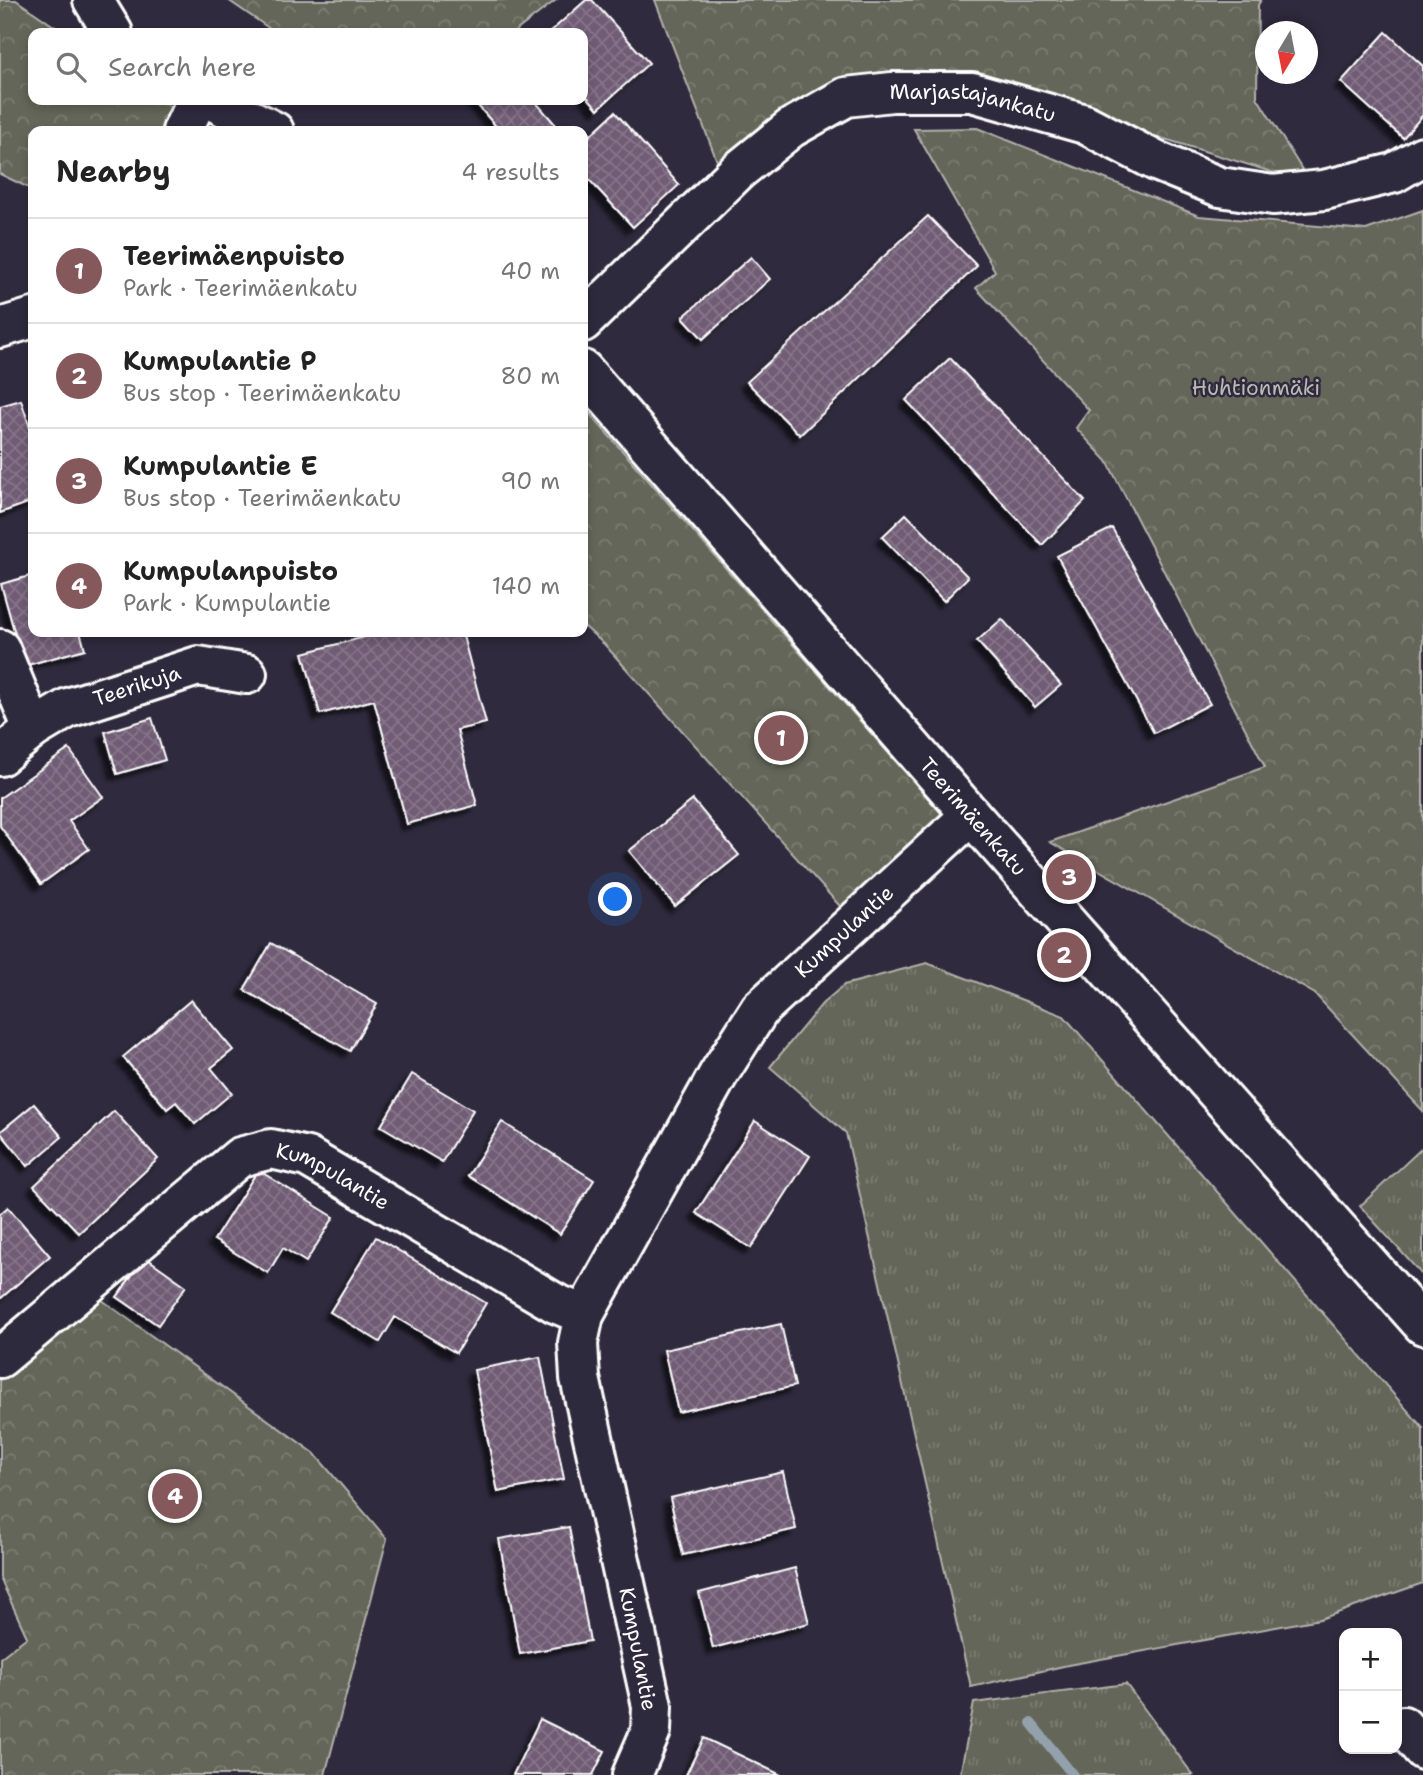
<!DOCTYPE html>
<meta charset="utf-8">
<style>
:root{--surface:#fff;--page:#f2f2f2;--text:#222;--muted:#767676;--line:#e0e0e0;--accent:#85585c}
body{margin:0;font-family:"Shantell Sans",sans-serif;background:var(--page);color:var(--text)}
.controls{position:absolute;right:21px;bottom:21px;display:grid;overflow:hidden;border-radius:14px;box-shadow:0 4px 10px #0003}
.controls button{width:63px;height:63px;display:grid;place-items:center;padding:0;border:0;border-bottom:2px solid var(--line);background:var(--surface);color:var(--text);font:35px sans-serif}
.compass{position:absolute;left:1255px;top:21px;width:63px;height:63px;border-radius:50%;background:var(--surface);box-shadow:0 4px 10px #0003;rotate:190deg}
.you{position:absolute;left:616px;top:900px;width:24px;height:24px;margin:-18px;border:5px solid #fff;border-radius:50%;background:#1a73e8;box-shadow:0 0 0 10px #1a73e833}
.badge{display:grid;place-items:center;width:46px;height:46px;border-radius:50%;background:var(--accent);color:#fff;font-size:23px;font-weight:700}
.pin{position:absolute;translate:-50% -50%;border:4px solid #fff;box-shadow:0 2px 7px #0006}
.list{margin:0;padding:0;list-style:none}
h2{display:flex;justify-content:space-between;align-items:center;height:91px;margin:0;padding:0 28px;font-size:30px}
h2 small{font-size:23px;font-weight:400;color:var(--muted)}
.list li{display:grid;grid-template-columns:46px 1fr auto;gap:21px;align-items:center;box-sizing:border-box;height:105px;padding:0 28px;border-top:2px solid var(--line)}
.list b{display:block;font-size:26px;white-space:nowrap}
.list p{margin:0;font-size:23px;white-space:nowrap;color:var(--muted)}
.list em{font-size:23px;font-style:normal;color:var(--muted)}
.icon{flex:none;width:38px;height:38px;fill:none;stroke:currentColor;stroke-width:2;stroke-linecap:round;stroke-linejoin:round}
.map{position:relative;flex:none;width:1423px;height:1775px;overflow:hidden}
.search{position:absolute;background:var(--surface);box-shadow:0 4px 10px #0003;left:28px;top:28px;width:560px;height:77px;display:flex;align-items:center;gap:18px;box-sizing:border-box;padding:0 24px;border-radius:14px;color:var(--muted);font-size:26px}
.panel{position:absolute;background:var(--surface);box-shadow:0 4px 10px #0003;left:28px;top:126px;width:560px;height:511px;border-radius:14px}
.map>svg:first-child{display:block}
.grass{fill:url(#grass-tufts);stroke:#b2b2ac;stroke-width:2}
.forest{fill:url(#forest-crowns);stroke:#b2b2ac;stroke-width:2}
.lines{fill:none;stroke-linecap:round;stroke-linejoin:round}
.stream{stroke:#93a1ac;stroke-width:10}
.building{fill:url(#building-cross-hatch);stroke:#fff;stroke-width:2;filter:url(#shadow)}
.minor-casing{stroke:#fff;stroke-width:44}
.minor{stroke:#2f2a3d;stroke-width:38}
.labels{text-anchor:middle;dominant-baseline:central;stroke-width:5;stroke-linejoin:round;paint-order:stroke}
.street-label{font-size:21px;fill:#fff;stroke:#2f2a3d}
.park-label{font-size:21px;fill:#b9bab4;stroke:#2f2a3d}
</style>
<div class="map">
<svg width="1423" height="1775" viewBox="0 0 1423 1775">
<defs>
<pattern id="grass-tufts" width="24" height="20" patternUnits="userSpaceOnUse" patternTransform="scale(1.75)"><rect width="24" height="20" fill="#646658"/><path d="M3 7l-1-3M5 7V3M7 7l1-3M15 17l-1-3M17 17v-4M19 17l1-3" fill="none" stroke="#7b7d71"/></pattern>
<pattern id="forest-crowns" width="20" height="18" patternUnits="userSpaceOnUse" patternTransform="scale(1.75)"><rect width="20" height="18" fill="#646658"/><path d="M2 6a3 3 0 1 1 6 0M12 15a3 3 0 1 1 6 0" fill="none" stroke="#7b7d71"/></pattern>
<pattern id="building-cross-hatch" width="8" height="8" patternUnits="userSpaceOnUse" patternTransform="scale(1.75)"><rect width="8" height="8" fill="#705c75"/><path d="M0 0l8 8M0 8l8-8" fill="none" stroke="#85748a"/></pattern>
<filter id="shadow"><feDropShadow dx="-6" dy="6" stdDeviation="2" flood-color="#0009"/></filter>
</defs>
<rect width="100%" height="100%" fill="#2f2a3d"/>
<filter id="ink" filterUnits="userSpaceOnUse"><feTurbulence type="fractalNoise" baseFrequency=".0143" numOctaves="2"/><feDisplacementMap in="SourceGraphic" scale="14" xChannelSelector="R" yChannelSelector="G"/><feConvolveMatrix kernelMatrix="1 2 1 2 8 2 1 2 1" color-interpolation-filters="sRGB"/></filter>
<g filter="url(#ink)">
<g class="grass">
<path d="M927 963 1064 1016 1423 1428V1583L1320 1619 1068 1665 971 1687 846 1133 770 1067 822 1004 844 985Z"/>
<path d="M1423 1147V1276L1360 1206Z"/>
<path d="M1126 1684 1193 1775H960L974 1703Z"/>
</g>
<g class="forest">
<path d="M0 0H16L64 33H33V100H158L218 131H33V190L0 174Z"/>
<path d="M228 0H556L513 33H276Z"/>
<path d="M655 0H1261L1258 5 1257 97 1311 184 1090 116 898 83 722 174Z"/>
<path d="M977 128 1199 216 1366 230 1423 210V1111L1315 994 1050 842 1265 767 1107 461 1076 428 1089 410 976 288 995 271 914 129Z"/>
<path d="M583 406 956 830 856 924 605 645 583 625Z"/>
<path d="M84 1287 314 1453 387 1539 325 1775H0V1658L27 1637 0 1578V1356Z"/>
</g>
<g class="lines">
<path class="stream" d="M1031 1723 1073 1775"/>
</g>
<g class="building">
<path d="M586 0H592L649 63 598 109 583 92V33H549Z"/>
<path d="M1386 32 1423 66V115L1403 138 1341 82Z"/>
<path d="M473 100H534L555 124 547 131H500Z"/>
<path d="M615 112 679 185 633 227 583 173V142Z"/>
<path d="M928 216 977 266 800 435 747 382Z"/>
<path d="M751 257 770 279 703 339 683 317Z"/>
<path d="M950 358 1085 501 1042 545 906 400Z"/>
<path d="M21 400 33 437V501L0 513V406Z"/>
<path d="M906 514 968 577 944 601 882 537Z"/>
<path d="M1112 528 1210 704 1154 733 1057 556Z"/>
<path d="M33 575V632H80L85 649 24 666 1 584Z"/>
<path d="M1002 619 1061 685 1035 707 977 641Z"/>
<path d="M384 632H462L486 723 457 730 477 805 407 824 374 700 320 714 303 653Z"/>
<path d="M152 718 165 760 117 774 105 732Z"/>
<path d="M69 749 103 797 69 821 89 849 41 884 0 826V798Z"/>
<path d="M693 800 739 855 675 906 629 851Z"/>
<path d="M271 943 377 1004 350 1051 244 990Z"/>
<path d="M191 1000 233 1050 211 1068 232 1093 195 1124 176 1102 167 1109 123 1057Z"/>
<path d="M412 1074 473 1110 442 1162 381 1126Z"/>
<path d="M34 1104 62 1137 28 1166 0 1132Z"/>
<path d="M114 1111 158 1159 79 1233 34 1186Z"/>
<path d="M755 1121 810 1156 751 1248 696 1213Z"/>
<path d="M502 1122 594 1180 560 1234 468 1176Z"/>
<path d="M258 1170 334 1217 306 1262 283 1248 268 1273 214 1240Z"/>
<path d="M8 1207 50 1256 0 1299V1214Z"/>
<path d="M376 1237 486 1303 456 1353 395 1317 380 1342 330 1312Z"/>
<path d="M145 1257 186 1286 158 1325 117 1297Z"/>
<path d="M781 1324 795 1386 678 1412 664 1350Z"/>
<path d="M540 1357 564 1479 498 1492 474 1370Z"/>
<path d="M783 1472 796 1529 683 1555 670 1498Z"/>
<path d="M569 1527 590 1641 520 1654 499 1539Z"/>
<path d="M795 1568 809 1623 713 1648 699 1593Z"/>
<path d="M540 1719 605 1751 593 1775H513Z"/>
<path d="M704 1738 781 1775H686Z"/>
</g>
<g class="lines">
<g class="minor-casing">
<g id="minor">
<path d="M93 0 113 33"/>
<path d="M211 100 274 131"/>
<path d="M182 131 197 100"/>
<path id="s1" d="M583 322 738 171 791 128 846 97 892 92H972L1085 124 1156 161 1220 187 1273 195 1324 190 1394 173 1423 156"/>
<path d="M0 328 33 318"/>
<path id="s2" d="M583 370 971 815 1423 1325"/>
<path d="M0 649 33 729"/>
<path id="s3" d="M0 756 33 729 68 708 198 666 247 674"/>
<path id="s4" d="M0 1358 240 1157 271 1149 307 1157 555 1303 584 1315"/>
<path d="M1403 1726 1423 1750"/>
<path id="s5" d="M632 1775 651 1731 652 1706 580 1378 578 1343 584 1315 718 1075 760 1009 971 815"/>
</g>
</g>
<use href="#minor" class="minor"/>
</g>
</g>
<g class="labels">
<g class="street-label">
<text stroke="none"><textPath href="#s1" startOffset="476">Marjastajankatu</textPath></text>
<text stroke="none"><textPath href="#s3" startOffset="156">Teerikuja</textPath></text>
<text stroke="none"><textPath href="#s2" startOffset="593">Teerimäenkatu</textPath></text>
<text stroke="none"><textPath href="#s5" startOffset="940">Kumpulantie</textPath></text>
<text stroke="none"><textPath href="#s4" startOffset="413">Kumpulantie</textPath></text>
<text transform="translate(638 1649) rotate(79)">Kumpulantie</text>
</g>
<g class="park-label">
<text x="1256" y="388">Huhtionmäki</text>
</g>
</g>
</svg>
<div class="controls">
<button>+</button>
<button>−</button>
</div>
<svg class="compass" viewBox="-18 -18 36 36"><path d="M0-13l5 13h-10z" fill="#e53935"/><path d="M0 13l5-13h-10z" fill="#767676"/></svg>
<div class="you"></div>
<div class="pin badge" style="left:781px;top:738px">1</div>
<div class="pin badge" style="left:1064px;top:955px">2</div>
<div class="pin badge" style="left:1069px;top:877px">3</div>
<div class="pin badge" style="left:175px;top:1496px">4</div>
<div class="search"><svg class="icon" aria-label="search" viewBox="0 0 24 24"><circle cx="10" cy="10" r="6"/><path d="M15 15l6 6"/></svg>Search here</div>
<section class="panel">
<h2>Nearby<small>4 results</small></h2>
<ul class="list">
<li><span class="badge">1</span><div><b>Teerimäenpuisto</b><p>Park · Teerimäenkatu</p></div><em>40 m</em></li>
<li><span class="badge">2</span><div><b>Kumpulantie P</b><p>Bus stop · Teerimäenkatu</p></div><em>80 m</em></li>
<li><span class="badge">3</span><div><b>Kumpulantie E</b><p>Bus stop · Teerimäenkatu</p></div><em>90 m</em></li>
<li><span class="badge">4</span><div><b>Kumpulanpuisto</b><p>Park · Kumpulantie</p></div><em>140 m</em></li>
</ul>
</section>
</div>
